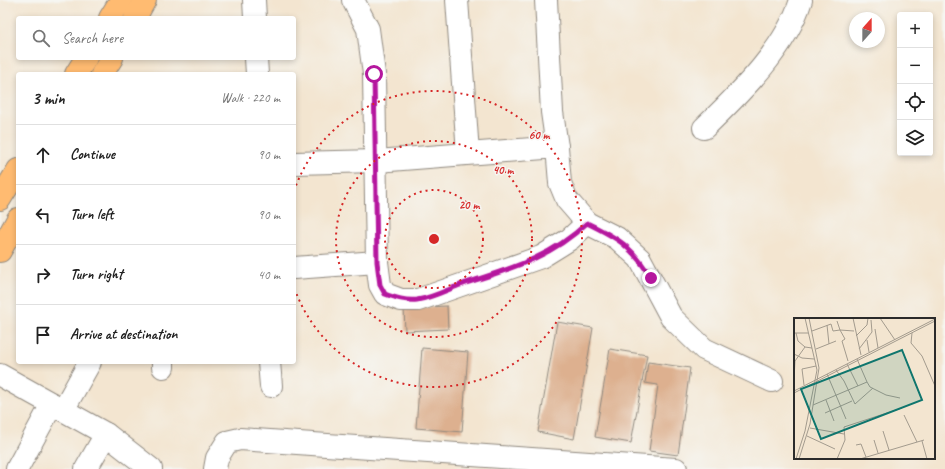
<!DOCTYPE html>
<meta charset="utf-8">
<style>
:root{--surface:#fff;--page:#f6f6f6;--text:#222;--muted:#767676;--line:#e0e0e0}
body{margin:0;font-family:Caveat,sans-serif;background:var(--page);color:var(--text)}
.controls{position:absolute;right:12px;top:12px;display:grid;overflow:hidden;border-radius:4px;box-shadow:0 2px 6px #0003}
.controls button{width:36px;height:36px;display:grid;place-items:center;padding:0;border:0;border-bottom:1px solid var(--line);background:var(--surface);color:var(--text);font:20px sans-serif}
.compass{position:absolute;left:849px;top:12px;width:36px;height:36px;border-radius:50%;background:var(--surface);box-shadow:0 2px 6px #0003;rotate:21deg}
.stop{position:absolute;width:12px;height:12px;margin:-9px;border:3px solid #b5179e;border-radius:50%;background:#fff}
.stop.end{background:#b5179e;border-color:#fff;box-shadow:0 1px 4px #0008}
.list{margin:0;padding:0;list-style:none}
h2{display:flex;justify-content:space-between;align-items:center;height:52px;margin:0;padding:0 16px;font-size:17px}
h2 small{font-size:13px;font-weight:400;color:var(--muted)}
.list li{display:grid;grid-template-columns:26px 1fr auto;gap:12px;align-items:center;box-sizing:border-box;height:60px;padding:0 16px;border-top:1px solid var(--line)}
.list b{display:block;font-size:15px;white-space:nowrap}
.list em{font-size:13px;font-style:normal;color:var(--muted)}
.icon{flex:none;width:22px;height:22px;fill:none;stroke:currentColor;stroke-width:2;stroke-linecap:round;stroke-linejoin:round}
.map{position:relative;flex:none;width:945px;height:469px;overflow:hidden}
.search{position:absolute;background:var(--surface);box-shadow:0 2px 6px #0003;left:16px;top:16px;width:280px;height:44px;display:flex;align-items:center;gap:10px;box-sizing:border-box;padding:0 14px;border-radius:4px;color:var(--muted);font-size:15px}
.panel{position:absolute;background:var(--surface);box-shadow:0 2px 6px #0003;left:16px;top:72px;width:280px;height:292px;border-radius:4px}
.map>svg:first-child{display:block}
.building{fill:#ddb08f}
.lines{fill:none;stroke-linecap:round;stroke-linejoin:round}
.minor-casing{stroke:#8f887e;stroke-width:24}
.major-casing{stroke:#8f887e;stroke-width:24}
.minor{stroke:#fff;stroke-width:22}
.major{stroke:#ffbb71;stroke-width:22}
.route{stroke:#b5179e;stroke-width:5}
.ring{fill:none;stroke:#d62828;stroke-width:2;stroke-dasharray:2 4}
.inset-road{fill:none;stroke:#a39b8e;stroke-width:1}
.view{fill:#0f766e;fill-opacity:0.15;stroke:#0f766e;stroke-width:2}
.inset-edge{fill:none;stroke:#2b2b2b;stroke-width:2}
.centre{fill:#d62828;stroke:#f6f6f2;stroke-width:2}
.ring-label{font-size:12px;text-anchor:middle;font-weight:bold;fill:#d62828;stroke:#f6f6f2;stroke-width:3;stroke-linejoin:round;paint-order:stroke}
</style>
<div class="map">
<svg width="945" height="469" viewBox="0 0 945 469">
<rect width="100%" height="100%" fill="#f6f6f2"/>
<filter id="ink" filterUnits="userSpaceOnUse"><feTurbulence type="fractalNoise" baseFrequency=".025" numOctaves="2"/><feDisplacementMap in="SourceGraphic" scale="8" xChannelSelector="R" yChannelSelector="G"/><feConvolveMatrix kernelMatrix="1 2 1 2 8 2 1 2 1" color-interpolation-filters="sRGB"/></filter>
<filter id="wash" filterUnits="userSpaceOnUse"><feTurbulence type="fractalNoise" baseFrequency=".012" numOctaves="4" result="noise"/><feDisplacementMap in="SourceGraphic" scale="16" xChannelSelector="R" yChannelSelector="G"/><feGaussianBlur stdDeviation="0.9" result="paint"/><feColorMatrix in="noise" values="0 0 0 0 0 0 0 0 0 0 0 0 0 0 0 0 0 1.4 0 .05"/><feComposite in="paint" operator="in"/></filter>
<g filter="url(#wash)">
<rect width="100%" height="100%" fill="#f3e5d0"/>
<g id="blocks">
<g class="building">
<path d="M447 306 448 329 405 331 404 308Z"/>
<path d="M557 322 593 328 574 439 538 432Z"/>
<path d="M422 348 468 352 462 432 416 428Z"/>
<path d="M610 349 647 355 631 443 595 437Z"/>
<path d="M648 362 690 368 678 455 649 451 658 385 645 383Z"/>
</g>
</g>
</g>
<g filter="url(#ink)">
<use href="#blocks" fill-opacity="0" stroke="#8f887e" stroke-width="1"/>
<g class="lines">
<g class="minor-casing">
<g id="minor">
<path d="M254 0 255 18"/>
<path d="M353 0 368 29 374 74 377 262 380 285 385 294 401 300H418L541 257 570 239 587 223"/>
<path d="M457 0 468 153"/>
<path d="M546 0 552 112 557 147"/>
<path d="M256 58 257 74"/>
<path d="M704 128C740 93 786 49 801 0"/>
<path d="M294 163 377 161 557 147 560 183 567 200 587 223 617 238 640 259 671 317 704 349 772 381"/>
<path d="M294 268 377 262"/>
<path d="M269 362 271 386"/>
<path d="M163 367V362"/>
<path d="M0 375 106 434 151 469"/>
<path d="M63 410 90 362"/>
<path d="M17 469 52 404"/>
<path d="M86 469 106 434"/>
<path d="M215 469 217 458 227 442 240 439 676 469"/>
</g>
</g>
<g class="major-casing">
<g id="major">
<path d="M110 18 121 0"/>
<path d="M135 18 145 0"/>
<path d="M76 74 86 58"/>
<path d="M102 74 112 58"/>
<path d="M0 199 18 170"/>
<path d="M0 251 18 219"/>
</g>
</g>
<use href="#minor" class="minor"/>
<use href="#major" class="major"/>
</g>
</g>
<g class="lines" filter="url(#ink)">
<path class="route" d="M374 74 377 262 380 285 385 294C396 298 405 301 417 300 431 298 447 290 460 285 509 269 549 259 587 223 618 238 633 247 651 278"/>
</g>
<g class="ring">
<circle cx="434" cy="239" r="49"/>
<circle cx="434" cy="239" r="98"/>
<path d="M294 191A148 148 0 1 1 294 287"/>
</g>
<g transform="translate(794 318)">
<rect width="141" height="141" fill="#f3e5d0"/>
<path class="inset-road" d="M59 0 67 37M86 0 101 22M43 3 46 12 60 13M33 7 35 26M81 11 84 30M18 13 37 6 39 13 46 12 51 21 48 23 54 43M0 15H14M2 15 4 23 11 29 18 30M118 15 117 25 128 38 141 68M62 18 73 7 74 0M73 22 75 34M22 31 42 23M65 31 78 14 77 2M0 36 8 40 20 41M63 41 73 64M53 46 64 68M42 52 50 63 61 86 79 70M33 56 52 101M0 61 1 43 11 29M10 67 8 51 22 48M0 73 141 1M0 75 141 3M32 82 40 103M19 87 73 64 76 69 92 77 106 80M31 95 58 83M110 97 123 124M16 110 50 116M89 113 95 132M13 118 41 131M80 122 84 135M128 123 133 141M62 127 67 126 72 139M2 141 11 113 23 52 11 0M5 141 16 106 25 50 15 0M43 141 51 122 50 109 108 90M66 141 130 122"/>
<path class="view" d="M108 32 128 82 27 121 7 71Z"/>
<rect width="141" height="141" class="inset-edge"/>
</g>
<circle cx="434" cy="239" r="6" class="centre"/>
<g class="ring-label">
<text x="539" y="139">60 m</text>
<text x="503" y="174">40 m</text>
<text x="469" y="209">20 m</text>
</g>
</svg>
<div class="controls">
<button>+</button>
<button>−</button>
<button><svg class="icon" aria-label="locate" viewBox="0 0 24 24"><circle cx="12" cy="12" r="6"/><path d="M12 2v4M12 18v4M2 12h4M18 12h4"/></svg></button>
<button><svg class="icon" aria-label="layers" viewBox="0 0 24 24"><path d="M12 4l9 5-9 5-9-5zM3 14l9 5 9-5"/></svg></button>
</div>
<svg class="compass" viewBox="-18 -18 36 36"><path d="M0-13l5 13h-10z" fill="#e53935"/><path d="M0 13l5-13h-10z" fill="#767676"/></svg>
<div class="stop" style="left:374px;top:74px"></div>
<div class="stop end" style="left:651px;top:278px"></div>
<div class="search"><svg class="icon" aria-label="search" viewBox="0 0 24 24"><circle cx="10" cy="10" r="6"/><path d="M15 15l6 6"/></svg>Search here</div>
<section class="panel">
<h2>3 min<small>Walk · 220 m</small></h2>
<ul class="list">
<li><svg class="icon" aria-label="ahead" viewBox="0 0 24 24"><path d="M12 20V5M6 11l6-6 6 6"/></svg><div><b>Continue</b></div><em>90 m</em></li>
<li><svg class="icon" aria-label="left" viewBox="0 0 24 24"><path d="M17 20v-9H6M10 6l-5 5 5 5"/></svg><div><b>Turn left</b></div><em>90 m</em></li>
<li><svg class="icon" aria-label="right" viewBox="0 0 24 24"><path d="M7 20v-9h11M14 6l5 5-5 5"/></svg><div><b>Turn right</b></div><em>40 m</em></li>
<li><svg class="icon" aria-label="arrive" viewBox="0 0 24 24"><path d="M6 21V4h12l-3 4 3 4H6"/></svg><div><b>Arrive at destination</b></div></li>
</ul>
</section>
</div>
